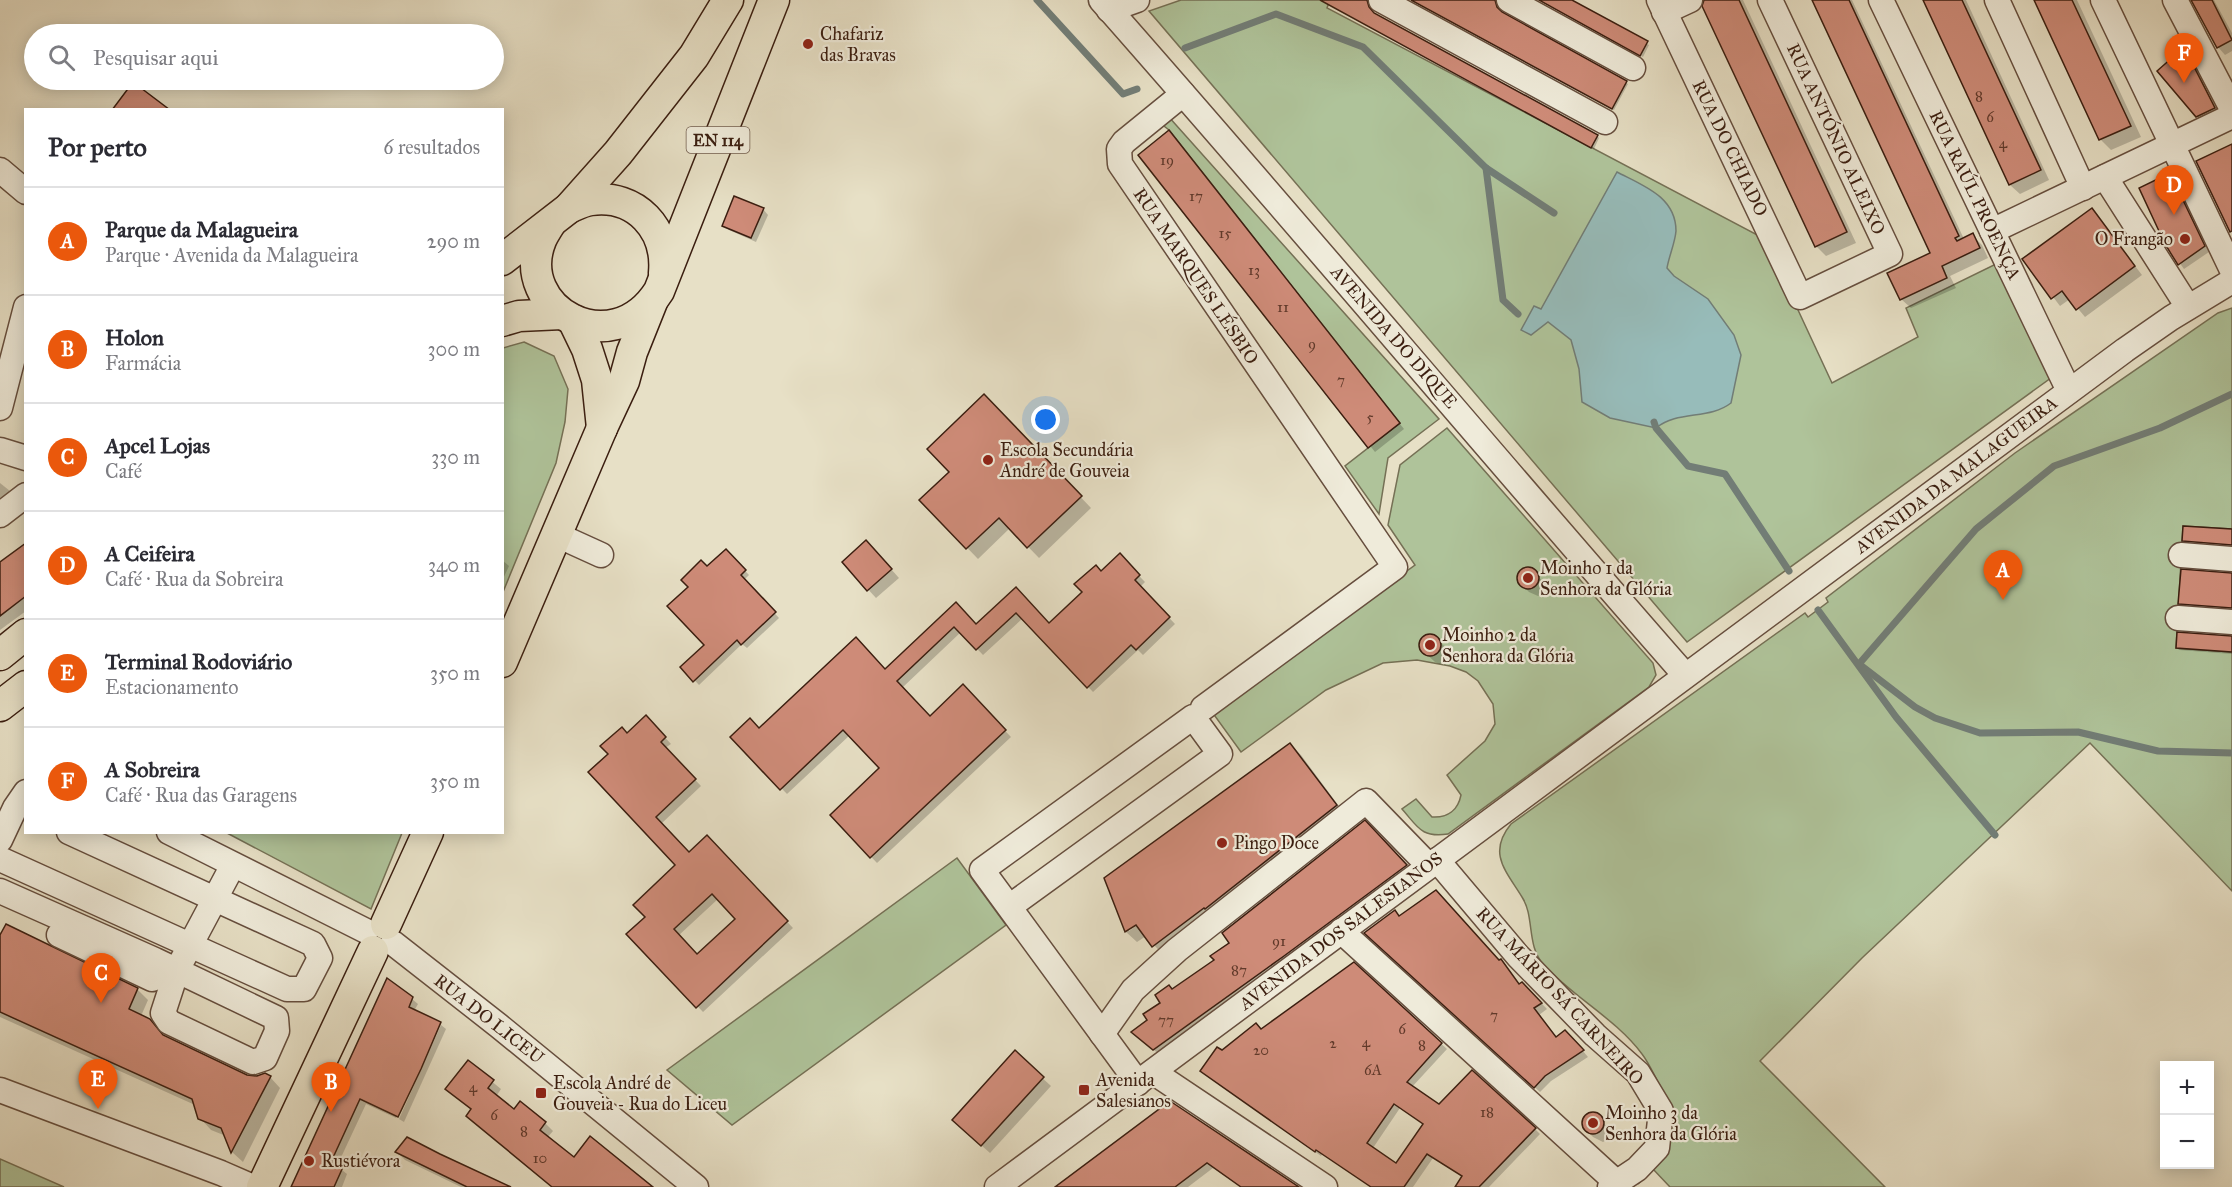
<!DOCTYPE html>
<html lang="pt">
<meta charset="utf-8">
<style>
:root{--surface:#fff;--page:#f2f2f3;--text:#2b2b33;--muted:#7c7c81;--line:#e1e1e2;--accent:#ea580c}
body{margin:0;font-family:"IM FELL Great Primer",serif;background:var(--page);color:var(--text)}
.controls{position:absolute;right:18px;bottom:18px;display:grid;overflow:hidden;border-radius:0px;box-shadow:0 3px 15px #0003}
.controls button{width:54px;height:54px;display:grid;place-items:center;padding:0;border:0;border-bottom:2px solid var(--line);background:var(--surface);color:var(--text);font:30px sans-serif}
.you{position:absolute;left:1046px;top:420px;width:21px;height:21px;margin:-15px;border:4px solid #fff;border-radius:50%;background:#1a73e8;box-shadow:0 0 0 9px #1a73e833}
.badge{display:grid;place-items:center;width:39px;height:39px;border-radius:50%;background:var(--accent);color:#fff;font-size:20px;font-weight:700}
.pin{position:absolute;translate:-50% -50px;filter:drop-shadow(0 2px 3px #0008)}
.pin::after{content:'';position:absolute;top:32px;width:21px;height:18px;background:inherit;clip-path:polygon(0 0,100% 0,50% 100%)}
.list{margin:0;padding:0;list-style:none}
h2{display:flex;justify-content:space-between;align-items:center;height:78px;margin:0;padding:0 24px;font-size:26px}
h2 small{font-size:20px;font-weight:400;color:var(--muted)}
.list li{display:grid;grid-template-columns:39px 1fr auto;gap:18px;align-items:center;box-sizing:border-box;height:108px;padding:0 24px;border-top:2px solid var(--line)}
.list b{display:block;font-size:22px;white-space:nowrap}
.list p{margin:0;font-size:20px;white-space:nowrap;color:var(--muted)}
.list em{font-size:20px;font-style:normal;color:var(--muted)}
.icon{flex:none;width:33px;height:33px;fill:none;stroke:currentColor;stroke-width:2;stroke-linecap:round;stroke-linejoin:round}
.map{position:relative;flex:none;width:2232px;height:1187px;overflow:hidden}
.search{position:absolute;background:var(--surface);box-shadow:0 3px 15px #0003;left:24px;top:24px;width:480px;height:66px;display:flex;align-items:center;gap:15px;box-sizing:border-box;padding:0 21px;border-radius:33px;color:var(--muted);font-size:22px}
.panel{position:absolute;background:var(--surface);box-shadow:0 3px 15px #0003;left:24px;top:108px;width:480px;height:726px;border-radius:0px}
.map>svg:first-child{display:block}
.green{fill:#afc39a;stroke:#757055;stroke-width:1.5}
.water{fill:#97bcba;stroke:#727d76;stroke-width:1.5}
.shadow{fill:#0003;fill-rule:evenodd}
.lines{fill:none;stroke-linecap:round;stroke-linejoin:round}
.stream{stroke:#727d76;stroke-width:7}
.building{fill:#ce8b78;stroke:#3b1e10;stroke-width:1.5;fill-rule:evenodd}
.minor-casing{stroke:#664e3e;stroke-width:27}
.major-casing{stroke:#3b1e10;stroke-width:33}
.minor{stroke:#efebda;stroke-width:24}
.major{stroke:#e7e0c6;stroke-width:30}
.poi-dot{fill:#8f2418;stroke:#efebda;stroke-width:2}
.labels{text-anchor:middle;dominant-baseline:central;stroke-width:4.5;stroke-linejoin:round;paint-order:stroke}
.number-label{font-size:15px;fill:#60392a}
.shield{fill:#efebda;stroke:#715c4d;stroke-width:1.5}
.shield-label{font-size:16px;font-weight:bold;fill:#3b1e10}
.poi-label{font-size:18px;fill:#3b1e10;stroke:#efebda;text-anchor:start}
.street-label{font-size:18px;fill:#3b1e10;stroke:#efebda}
</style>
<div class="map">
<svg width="2232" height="1187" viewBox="0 0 2232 1187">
<rect width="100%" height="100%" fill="#e7e0c6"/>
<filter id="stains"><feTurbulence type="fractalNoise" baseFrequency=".00333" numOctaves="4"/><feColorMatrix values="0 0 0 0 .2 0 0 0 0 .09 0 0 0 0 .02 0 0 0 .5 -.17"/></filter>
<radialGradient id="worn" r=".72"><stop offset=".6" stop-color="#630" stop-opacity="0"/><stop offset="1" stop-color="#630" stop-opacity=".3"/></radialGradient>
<g class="green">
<path d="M1181 0H1330L1327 8 1765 239 1832 383 1918 337 1906 308 1998 263 2055 375 1687 642 1149 11Z"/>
<path d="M1168 116 1439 419 1388 458 1379 514 1345 466 1400 423 1169 130 1160 123Z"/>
<path d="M2232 308V529L2183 526 2176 648 2232 652V891L2090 743 1862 958 1760 1061 1885 1187H1670L1653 1169 1638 1184C1651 1163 1668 1143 1671 1119 1673 1106 1666 1097 1660 1086 1654 1075 1649 1063 1642 1054 1616 1019 1573 997 1544 965 1526 946 1535 917 1522 897 1506 871 1487 853 1511 824L1805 613 1808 617 1828 602 1826 598 2015 453 2218 313Z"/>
<path d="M524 342 554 356 568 389 565 422 556 463 503 592V348Z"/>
<path d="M1447 428 1653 663 1656 675 1649 687 1448 834C1421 838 1418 827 1402 809L1416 799 1432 817C1448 818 1458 810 1461 795L1447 775 1485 741 1495 724 1493 704 1478 681 1466 672 1450 666 1417 660 1383 663 1326 690 1241 752 1212 712 1415 565 1388 525 1400 465Z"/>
<path d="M227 833H402L371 909Z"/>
<path d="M957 858 1006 925 732 1125 667 1070Z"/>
<path d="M0 1159 64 1187H0Z"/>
</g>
<path class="water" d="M1617 172C1644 186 1676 197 1676 231 1675 243 1669 256 1667 268L1674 276 1708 299 1734 335 1741 355 1731 403C1709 420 1678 410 1656 428L1610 418 1582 402 1579 369 1571 340 1548 322 1531 335 1521 330 1534 306 1541 309Z"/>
<g class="shadow">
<path d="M1337 0H1369L1370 11 1373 14 1597 136 1599 138 1594 149 1336 9 1334 6Z"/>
<path d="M1411 0H1497L1498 11 1628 84 1614 110Z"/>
<path d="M1539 0H1569L1649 45 1643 57Z"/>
<path d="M1704 0H1743L1856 243 1826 256 1816 246Z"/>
<path d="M1813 0H1852L1964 239 1972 235 1982 245 1988 258 1950 276 1956 288 1911 308 1901 299 1932 254Z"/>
<path d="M1924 0H1966L2049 180 2020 194 2010 185Z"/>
<path d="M2035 0H2077L2141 137 2111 150 2101 140Z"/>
<path d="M2193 0H2214L2232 33V51L2225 55 2218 47Z"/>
<path d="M2182 51 2196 65 2222 116 2205 125 2197 116Z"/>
<path d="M1174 137 1404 429 1375 452 1140 155Z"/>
<path d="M2170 175 2175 180 2209 252 2184 269 2166 244Z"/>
<path d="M763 209 768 215 756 242 729 230 723 225Z"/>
<path d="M2092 210 2142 275 2085 317 2070 299 2060 306 2024 259Z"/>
<path d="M995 407 1091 508 1039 558 1010 528 978 559 921 500 951 472Z"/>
<path d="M0 483 10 491 9 504 0 510Z"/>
<path d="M2232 530V546L2186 542 2184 540Z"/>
<path d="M26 545V611L0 630V564Z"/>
<path d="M874 550 899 578 876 598 844 563Z"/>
<path d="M726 551 749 575 744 580 779 618 747 648 742 644 699 685 682 667 706 645 707 568Z"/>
<path d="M1120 556 1145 582 1140 587 1175 624 1143 655 1138 650 1093 692 1023 618 983 655 961 632 902 688 930 717 963 687 1011 737 877 863 832 816 881 768 850 735 787 794 732 737 759 730 885 671 956 604 977 626 1016 589 1049 625Z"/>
<path d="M502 560 509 566 502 581Z"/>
<path d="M1523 570H1533L1547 587 1546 591 1538 596 1529 592 1520 583V574Z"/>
<path d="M2232 575V609L2182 605 2180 603Z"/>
<path d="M1425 637H1435L1447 649 1448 658 1440 664 1435 662 1422 650V641Z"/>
<path d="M2232 638V654L2179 650 2177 648Z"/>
<path d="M646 717 671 744 665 748 701 786 661 824 689 854 707 837 793 928 703 1012 629 934 647 917 678 865 591 772ZM718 899 737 919 697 956 678 936Z"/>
<path d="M1290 744 1301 755 1347 817 1164 956 1146 936 1137 942 1126 932 1106 879ZM1143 921 1129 931V927Z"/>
<path d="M1365 822 1412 871 1160 1055 1139 1038 1149 1020 1173 991 1216 960 1231 943Z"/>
<path d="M1400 917 1499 962 1501 961 1520 985 1522 983 1547 1009 1539 1015 1557 1038 1571 1037 1588 1057 1551 1081 1540 1092 1371 938Z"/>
<path d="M0 932 137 989 148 1000 141 1016 150 1020 166 1038 246 1076 270 1077 280 1088 243 1162 232 1152 226 1136 211 1130 200 1118 195 1105 0 1017Z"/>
<path d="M1354 964 1447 1049 1412 1087 1440 1106 1535 1129 1540 1134 1489 1187H1457L1463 1177 1433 1158 1413 1187H1371L1322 1154 1321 1156 1208 1076 1222 1052 1262 1031ZM1400 1108 1424 1124 1397 1165 1373 1148Z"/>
<path d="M412 999 418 1004 414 1011 439 1023 396 1118 366 1104 337 1166 347 1174 342 1187H293Z"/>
<path d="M441 1025 446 1029 404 1122 399 1119Z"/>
<path d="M1015 1053 1051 1086 990 1153 962 1128Z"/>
<path d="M468 1062 501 1089 497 1095 515 1111 521 1103 545 1123 553 1131 547 1138 574 1159 651 1187H552L468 1116 473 1110Z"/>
<path d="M1170 1102 1297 1187H1241L1213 1168 1188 1187H1057Z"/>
<path d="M1592 1114 1597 1115 1611 1132 1607 1140 1603 1142 1593 1137 1585 1129 1583 1124 1588 1115Z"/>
<path d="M397 1152 502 1187H461L405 1160Z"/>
</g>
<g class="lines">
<g class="stream">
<path d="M1037 0 1123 94 1137 89"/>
<path d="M1185 48 1276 14 1363 47 1486 168 1554 213"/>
<path d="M1486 168 1503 300 1518 314"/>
<path d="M2232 394 2160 428 2054 466 1976 529 1859 664 1915 707 1935 718 1980 733 2078 732 2158 751 2232 753"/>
<path d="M1654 422 1656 428 1688 466 1725 474 1789 571"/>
<path d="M1818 610 1896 717 1995 835"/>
</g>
</g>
<g class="building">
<path d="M1320 0H1367L1369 7 1374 13 1598 135 1591 148Z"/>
<path d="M1411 0H1495L1497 7 1502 12 1627 81 1612 109Z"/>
<path d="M1539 0H1572L1648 41 1640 56Z"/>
<path d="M1704 0H1739L1847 232 1815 247 1702 6Z"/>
<path d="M1812 0H1849L1959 236 1955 238 1957 241 1973 233 1980 248 1942 266 1947 278 1900 300 1887 273 1930 253Z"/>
<path d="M1923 0H1962L2041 170 2009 185Z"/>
<path d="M2034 0H2072L2131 126 2099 140Z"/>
<path d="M2191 0H2212L2232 40 2217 48Z"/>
<path d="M2182 49 2188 55 2215 108 2196 117 2157 71Z"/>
<path d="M133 82 170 110H112Z"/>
<path d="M1169 130 1400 423 1368 448 1138 155Z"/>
<path d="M2232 144V231L2230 232 2196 161Z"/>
<path d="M2170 173 2205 246 2178 265 2165 244 2139 188Z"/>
<path d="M734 196 764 208 751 238 722 226Z"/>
<path d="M2092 208 2135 266 2076 310 2062 291 2051 299 2022 259Z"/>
<path d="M984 394 1082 496 1027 548 999 518 966 549 919 500 949 472 927 449Z"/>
<path d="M2183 526 2232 529V545L2182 541Z"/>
<path d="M866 540 892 569 867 591 842 562Z"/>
<path d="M26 543V596L0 616V562Z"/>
<path d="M726 549 746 570 741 575 776 612 741 645 737 640 693 682 680 667 704 645 667 606 688 587 681 580 701 560 707 566Z"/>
<path d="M1120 553 1140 575 1135 580 1170 617 1136 650 1131 645 1087 688 1016 613 976 650 954 627 897 681 930 716 963 684 1006 730 870 858 830 815 879 768 843 730 780 790 730 737 750 718 759 728 856 637 885 669 956 602 976 624 1016 587 1049 623 1082 592 1074 584 1096 565 1101 571Z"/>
<circle cx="1528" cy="578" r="11"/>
<path d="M2181 569 2232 573V608L2178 604Z"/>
<path d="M2177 632 2232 636V652L2176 648Z"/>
<circle cx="1430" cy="645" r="11"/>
<path d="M646 715 666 737 661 742 696 779 656 817 689 852 707 835 788 921 696 1008 626 934 645 917 633 905 675 865 588 772 608 754 600 746 622 727 627 733ZM712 894 735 919 697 954 674 929Z"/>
<path d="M1290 743 1337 805 1205 909 1204 908 1152 947 1136 925 1125 932 1104 878Z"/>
<path d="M1365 820 1407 865 1284 956 1153 1050 1131 1032 1147 1020 1143 1014 1160 1003 1155 995 1169 985 1172 989 1214 960 1210 956 1229 943 1222 933Z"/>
<path d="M1436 890 1499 960 1501 959 1519 984 1522 982 1542 1003 1534 1008 1556 1037 1565 1030 1584 1050 1545 1076 1534 1088 1364 933 1395 910 1399 916Z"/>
<path d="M6 924 138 988 129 1009 150 1019 163 1035 247 1075 257 1076 265 1073 271 1076 231 1153 221 1128 198 1119 192 1099 0 1012V935Z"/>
<path d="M1354 962 1442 1043 1407 1082 1439 1104 1472 1070 1536 1128 1479 1187H1455L1462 1176 1427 1154 1404 1187H1371L1316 1150 1315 1152 1200 1071 1217 1047 1222 1050 1256 1023 1261 1029ZM1394 1104 1423 1124 1396 1163 1367 1143Z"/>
<path d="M387 978 413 997 409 1007 441 1022 421 1069 398 1117 360 1099 331 1162 343 1167 334 1187H291Z"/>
<path d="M1015 1050 1044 1077 981 1146 952 1120Z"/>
<path d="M468 1060 494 1080 488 1088 514 1109 520 1101 546 1122 540 1130 574 1157 590 1136 653 1187H552L466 1116 471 1109 445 1089Z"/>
<path d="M1170 1101 1299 1187H1241L1207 1163 1175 1187H1055Z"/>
<circle cx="1593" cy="1123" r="11"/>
<path d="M407 1137 440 1154 511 1187H467L395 1152Z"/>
</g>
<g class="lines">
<g class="minor-casing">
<g id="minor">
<path d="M1101 0C1298 223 1489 452 1685 675"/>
<path d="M1381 0 1605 122"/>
<path d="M1509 0 1633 68"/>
<path d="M1659 0 1800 297 1890 254 1770 0"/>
<path d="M1881 0 2069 391"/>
<path d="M1997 0 2083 188"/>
<path d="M2103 0 2232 270"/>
<path d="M2175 0 2232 109"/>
<path d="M1109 10 1137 0"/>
<path d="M1664 12 1690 0"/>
<path d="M1183 94 1124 142 1119 149 1120 164 1395 567 1203 708"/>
<path d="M0 170 26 192"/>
<path d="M2105 177 2188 307"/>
<path d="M1992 231 2232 116"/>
<path d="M0 408 26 307"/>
<path d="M0 450 26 458"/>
<path d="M0 515 26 495"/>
<path d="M557 535 601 555"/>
<path d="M2181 555 2232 559"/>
<path d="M2178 618 2232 622"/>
<path d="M169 832 366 931"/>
<path d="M0 840 15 808 26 792"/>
<path d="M0 859 287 989H304L320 958 313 944 69 832"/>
<path d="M1437 860 1518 956 1595 1035 1638 1073 1661 1111 1657 1148 1637 1169 1610 1187"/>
<path d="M0 891 155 960 276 1018 277 1031 265 1058 253 1062 169 1022 163 1013 177 970 233 865"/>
<path d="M1009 907 1220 754 1193 717 982 870 1138 1083"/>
<path d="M1341 931 1616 1182"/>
<path d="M59 935 152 979 177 970"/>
<path d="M393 943 499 1026 696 1187"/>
<path d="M1102 1034 1133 990 1177 950 1366 801 1429 866"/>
<path d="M1153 1072 1325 1187"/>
<path d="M0 1090 221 1173 253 1187"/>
<path d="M997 1187 2125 350 2171 318 2232 281"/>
</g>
</g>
<g class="major-casing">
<g id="major">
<path d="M569 208C576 205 583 201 591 200 636 194 668 229 664 273"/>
<path d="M550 224C547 229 543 235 541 240 513 309 612 365 659 291L774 0"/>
<path d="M502 260 569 208 618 153 694 56 728 0"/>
<path d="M573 320 587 349 597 380 602 428"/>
<path d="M502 321 519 316 562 314"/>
<path d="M0 655 26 634"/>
<path d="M502 662 602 428 624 381 632 352 652 302"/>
<path d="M0 706 26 686"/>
<path d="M386 924 428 832"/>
<path d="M262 1187 373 951"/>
</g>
</g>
<use href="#minor" class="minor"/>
<use href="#major" class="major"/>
</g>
<g class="poi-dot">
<circle cx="808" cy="44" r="6"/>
<circle cx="2185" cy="239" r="6"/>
<circle cx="988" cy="460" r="6"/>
<circle cx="1528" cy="578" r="6"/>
<circle cx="1430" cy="645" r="6"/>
<circle cx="1222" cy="843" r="6"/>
<rect x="1078" y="1084" width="12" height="12" rx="3"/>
<rect x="535" y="1087" width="12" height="12" rx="3"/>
<circle cx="1593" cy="1123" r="6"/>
<circle cx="309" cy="1161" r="6"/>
</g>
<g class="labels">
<g class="number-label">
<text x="1979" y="96">8</text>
<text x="1990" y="117">6</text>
<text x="2003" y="143">4</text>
<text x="1167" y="160">19</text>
<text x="1196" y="196">17</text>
<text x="1225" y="233">15</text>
<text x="1254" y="270">13</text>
<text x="1283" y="307">11</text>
<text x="1312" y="344">9</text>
<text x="1341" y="380">7</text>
<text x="1370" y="417">5</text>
<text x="1279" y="941">91</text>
<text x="1239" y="970">87</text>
<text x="1494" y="1015">7</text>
<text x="1166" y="1020">77</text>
<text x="1402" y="1029">6</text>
<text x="1366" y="1042">4</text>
<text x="1333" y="1043">2</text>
<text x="1422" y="1045">8</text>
<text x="1261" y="1050">20</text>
<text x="1373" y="1070">6A</text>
<text x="473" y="1087">4</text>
<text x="1487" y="1112">18</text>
<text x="494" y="1115">6</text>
<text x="524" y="1131">8</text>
<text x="540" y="1158">10</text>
</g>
<rect class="shield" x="686.5" y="127" width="63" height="26" rx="4.5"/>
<g class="shield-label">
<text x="718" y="140">EN 114</text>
</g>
<g class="poi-label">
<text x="820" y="34">Chafariz<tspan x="820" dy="21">das Bravas</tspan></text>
<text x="2173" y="239" text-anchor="end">O Frangão</text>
<text x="1000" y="450">Escola Secundária<tspan x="1000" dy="21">André de Gouveia</tspan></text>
<text x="1540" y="568">Moinho 1 da<tspan x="1540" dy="21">Senhora da Glória</tspan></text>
<text x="1442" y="635">Moinho 2 da<tspan x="1442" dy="21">Senhora da Glória</tspan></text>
<text x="1234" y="843">Pingo Doce</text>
<text x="1096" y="1080">Avenida<tspan x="1096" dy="21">Salesianos</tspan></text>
<text x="553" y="1083">Escola André de<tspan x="553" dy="21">Gouveia - Rua do Liceu</tspan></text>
<text x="1605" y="1113">Moinho 3 da<tspan x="1605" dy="21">Senhora da Glória</tspan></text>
<text x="321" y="1161">Rustiévora</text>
</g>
<g class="street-label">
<text transform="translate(1836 139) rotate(65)">RUA ANTÓNIO ALEIXO</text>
<text transform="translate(1730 148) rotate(64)">RUA DO CHIADO</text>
<text transform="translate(1975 195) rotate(64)">RUA RAÚL PROENÇA</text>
<text transform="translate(1196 276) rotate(56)">RUA MARQUES LÉSBIO</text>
<text transform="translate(1394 337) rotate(49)">AVENIDA DO DIQUE</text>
<text transform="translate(1956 475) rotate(-37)">AVENIDA DA MALAGUEIRA</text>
<text transform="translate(1341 931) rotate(-37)">AVENIDA DOS SALESIANOS</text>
<text transform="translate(1560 996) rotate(47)">RUA MÁRIO SÁ CARNEIRO</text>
<text transform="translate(489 1019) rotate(38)">RUA DO LICEU</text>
</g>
</g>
<rect width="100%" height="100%" filter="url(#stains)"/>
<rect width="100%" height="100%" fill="url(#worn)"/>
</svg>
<div class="controls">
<button>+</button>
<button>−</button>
</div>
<div class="you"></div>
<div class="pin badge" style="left:2003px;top:600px">A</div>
<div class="pin badge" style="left:331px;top:1112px">B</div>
<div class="pin badge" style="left:101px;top:1003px">C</div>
<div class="pin badge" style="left:2174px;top:215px">D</div>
<div class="pin badge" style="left:98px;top:1109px">E</div>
<div class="pin badge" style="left:2184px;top:83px">F</div>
<div class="search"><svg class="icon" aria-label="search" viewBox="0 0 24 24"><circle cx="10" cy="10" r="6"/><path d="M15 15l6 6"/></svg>Pesquisar aqui</div>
<section class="panel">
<h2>Por perto<small>6 resultados</small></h2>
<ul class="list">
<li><span class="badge">A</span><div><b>Parque da Malagueira</b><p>Parque · Avenida da Malagueira</p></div><em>290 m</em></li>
<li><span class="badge">B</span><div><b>Holon</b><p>Farmácia</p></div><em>300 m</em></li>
<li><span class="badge">C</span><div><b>Apcel Lojas</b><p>Café</p></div><em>330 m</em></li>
<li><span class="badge">D</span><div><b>A Ceifeira</b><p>Café · Rua da Sobreira</p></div><em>340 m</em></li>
<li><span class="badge">E</span><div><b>Terminal Rodoviário</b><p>Estacionamento</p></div><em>350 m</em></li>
<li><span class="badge">F</span><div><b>A Sobreira</b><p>Café · Rua das Garagens</p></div><em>350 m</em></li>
</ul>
</section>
</div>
